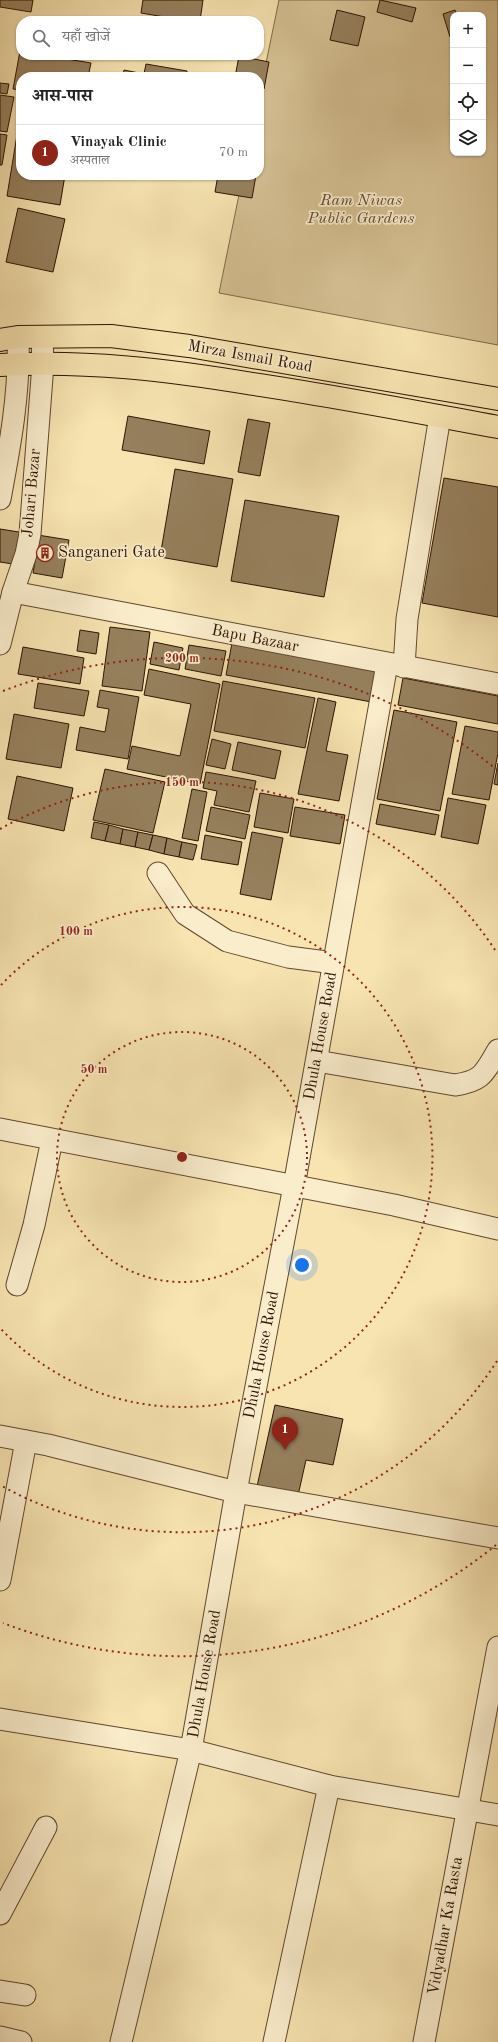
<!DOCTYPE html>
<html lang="hi">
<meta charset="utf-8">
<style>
:root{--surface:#fff;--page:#f6f6f6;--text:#202124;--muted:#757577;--line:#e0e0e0;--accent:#8f2418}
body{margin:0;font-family:"Old Standard TT","Noto Serif Devanagari",serif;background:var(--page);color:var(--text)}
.controls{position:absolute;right:12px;top:12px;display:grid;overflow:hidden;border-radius:8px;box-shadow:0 1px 3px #0004}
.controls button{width:36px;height:36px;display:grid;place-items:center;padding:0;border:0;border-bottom:1px solid var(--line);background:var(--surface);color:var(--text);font:20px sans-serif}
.you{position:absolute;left:302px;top:1265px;width:14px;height:14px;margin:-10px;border:3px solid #fff;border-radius:50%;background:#1a73e8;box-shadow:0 0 0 6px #1a73e833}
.badge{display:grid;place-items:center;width:26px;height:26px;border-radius:50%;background:var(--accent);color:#fff;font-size:13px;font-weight:700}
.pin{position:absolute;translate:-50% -33px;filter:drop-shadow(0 1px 2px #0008)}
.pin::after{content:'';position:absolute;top:21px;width:14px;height:12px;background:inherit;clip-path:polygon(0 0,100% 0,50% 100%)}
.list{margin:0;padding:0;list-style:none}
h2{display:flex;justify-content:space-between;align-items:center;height:52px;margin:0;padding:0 16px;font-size:17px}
h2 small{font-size:13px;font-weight:400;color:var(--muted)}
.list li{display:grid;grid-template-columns:26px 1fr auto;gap:12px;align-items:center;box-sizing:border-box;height:56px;padding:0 16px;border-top:1px solid var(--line)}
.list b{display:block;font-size:15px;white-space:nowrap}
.list p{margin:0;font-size:13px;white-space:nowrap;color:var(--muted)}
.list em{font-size:13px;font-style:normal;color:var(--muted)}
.icon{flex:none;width:22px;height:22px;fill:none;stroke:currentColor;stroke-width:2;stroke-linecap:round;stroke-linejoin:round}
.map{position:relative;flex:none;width:498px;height:2042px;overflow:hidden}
.search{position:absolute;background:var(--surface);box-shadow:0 1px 3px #0004;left:16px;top:16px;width:248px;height:44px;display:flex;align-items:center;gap:10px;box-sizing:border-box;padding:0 14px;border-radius:16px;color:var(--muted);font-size:15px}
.panel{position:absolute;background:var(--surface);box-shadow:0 1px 3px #0004;left:16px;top:72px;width:248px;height:108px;border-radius:16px}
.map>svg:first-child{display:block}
.green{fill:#d5c093;stroke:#816a4b;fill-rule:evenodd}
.building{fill:#96805d;stroke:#2d1303}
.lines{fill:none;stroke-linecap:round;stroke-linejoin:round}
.minor-casing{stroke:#60472e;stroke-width:23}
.highway-casing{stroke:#2d1303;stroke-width:24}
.minor{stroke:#faedcc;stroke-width:21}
.highway{stroke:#f7e4b1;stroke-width:22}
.ring{fill:none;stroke:#8f2418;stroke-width:2;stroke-dasharray:2 4}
.labels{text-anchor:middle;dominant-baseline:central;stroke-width:3.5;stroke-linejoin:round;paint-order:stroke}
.park-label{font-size:16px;font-style:italic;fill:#5f472e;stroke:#faedcc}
.street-label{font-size:16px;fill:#2d1303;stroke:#faedcc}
.poi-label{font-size:16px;fill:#2d1303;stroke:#faedcc;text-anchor:start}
.centre{fill:#8f2418;stroke:#faedcc;stroke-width:2}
.ring-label{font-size:12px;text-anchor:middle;font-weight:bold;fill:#8f2418;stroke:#faedcc;stroke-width:3.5;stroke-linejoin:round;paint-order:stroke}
</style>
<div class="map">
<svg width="498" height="2042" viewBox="0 0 498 2042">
<rect width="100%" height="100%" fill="#f7e4b1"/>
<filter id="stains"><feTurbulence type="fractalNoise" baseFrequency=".005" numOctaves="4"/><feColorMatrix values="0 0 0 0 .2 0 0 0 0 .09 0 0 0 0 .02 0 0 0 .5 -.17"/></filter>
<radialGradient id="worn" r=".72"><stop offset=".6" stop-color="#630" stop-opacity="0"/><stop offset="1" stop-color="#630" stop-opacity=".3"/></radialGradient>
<path class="green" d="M279 0H498V345L219 293 243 175H259V97ZM453 15H483V153H453Z"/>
<g class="building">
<path d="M0 0H33L31 12 0 7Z"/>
<path d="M143 0H203L200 21H188L141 13Z"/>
<path d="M380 0 416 8 412 22 377 12Z"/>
<path d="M337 10 365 17 358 46 330 40Z"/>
<path d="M455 10 457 15H453V37H450L443 14Z"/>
<path d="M20 51 21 55H43L91 63 88 77H21V90L13 89Z"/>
<path d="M239 56 269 62 264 89 259 88V77H235Z"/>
<path d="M146 64 187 71 186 77H123L124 70 144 74Z"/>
<path d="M0 83 9 84 7 94 0 93Z"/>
<path d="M0 95 14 97 7 132 0 131Z"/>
<path d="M18 129 21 130V175H65L60 205 7 196Z"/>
<path d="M259 129 263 130 259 156Z"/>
<path d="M0 134 7 135 2 165H0Z"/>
<path d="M218 175H256L252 198 215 192Z"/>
<path d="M18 208 65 219 53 272 6 262Z"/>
<path d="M128 416 210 431 204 464 122 450Z"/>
<path d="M248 419 270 423 260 476 238 472Z"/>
<path d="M175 469 233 479 217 567 160 557Z"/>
<path d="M444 478 498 487V617L422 603Z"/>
<path d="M245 500 339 516 324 597 231 581Z"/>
<path d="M0 529 69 540 62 578 33 573 36 555 19 565 0 562Z"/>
<path d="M110 627 150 632 142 691 102 686Z"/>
<path d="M80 630 99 633 96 654 77 651Z"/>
<path d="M154 642 183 648 179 670 150 664Z"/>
<path d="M232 643 383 671 377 703 226 675Z"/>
<path d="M189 645 226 651 221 676 185 669Z"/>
<path d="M23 647 84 658 80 684 18 674Z"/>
<path d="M149 669 220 684 200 784 127 769 132 746 180 756 191 704 144 695Z"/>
<path d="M403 678 498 696V724L398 705Z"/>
<path d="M223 681 315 698 305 748 214 731Z"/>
<path d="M38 683 89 691 84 716 34 708Z"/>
<path d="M100 690 139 697 128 759 76 750 80 727 105 732 109 709 97 707Z"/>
<path d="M318 698 336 702 326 751 348 755 339 801 298 794Z"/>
<path d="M394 710 457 722 440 811 377 799Z"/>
<path d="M14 714 69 724 61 768 6 759Z"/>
<path d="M465 726 498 732V753L489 800 452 794Z"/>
<path d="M212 739 231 744 225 769 206 765Z"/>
<path d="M238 742 281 751 275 779 232 770Z"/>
<path d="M498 763V785L494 784Z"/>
<path d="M105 769 165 782 153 833 93 820Z"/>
<path d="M206 772 256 781 249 812 214 805 217 791 203 788Z"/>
<path d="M17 776 73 788 64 831 8 819Z"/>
<path d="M192 789 207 792 198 841 182 838Z"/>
<path d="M260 793 294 799 288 833 254 827Z"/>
<path d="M448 798 486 805 478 844 441 837Z"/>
<path d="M380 804 439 815 435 835 376 824Z"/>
<path d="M211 807 250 815 245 839 206 831Z"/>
<path d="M295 807 345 815 340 844 290 836Z"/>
<path d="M94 822 109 825 105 841 91 838Z"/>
<path d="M109 825 123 829 120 844 105 841Z"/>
<path d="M123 829 138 832 135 847 120 844Z"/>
<path d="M138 832 153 835 149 850 135 847Z"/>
<path d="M252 832 283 838 271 900 240 894Z"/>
<path d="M153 835 167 838 164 854 149 850Z"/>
<path d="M205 835 242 842 238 865 201 859Z"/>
<path d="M167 838 182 842 179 857 164 854Z"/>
<path d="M182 842 197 845 193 860 179 857Z"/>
<path d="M275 1405 343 1419 333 1465 306 1460 297 1500 256 1491Z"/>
</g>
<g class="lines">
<g class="minor-casing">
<g id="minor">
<path d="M0 499C10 446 20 392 18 337"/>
<path d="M13 592 498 684"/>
<path d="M0 644 13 592 26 554 30 534 43 364 42 338"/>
<path d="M404 667 407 619 440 416"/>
<path d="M158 873 185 914 227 941 288 957 334 963"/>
<path d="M317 1061 455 1085C483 1081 484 1073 498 1050"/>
<path d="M0 1129 394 1205 498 1229"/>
<path d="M17 1285 34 1225 52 1140"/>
<path d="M0 1436 48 1445 236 1492 498 1538"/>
<path d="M0 1580 26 1441"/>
<path d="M0 1719 191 1750 329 1786 498 1815"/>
<path d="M0 1914 46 1827"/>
<path d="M0 1991 25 1995"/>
<path d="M0 2037 21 2042"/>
<path d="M121 2042 191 1750 236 1492 294 1186 387 664"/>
<path d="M274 2042 329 1786"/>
<path d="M424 2042 498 1647"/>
</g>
</g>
<g class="highway-casing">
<g id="highway">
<path d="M0 340 18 337 111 336 189 346 498 399"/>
<path d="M0 365C85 360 169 370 253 384 335 396 417 412 498 427"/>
</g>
</g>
<use href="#minor" class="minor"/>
<use href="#highway" class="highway"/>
</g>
<g class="ring">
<circle cx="182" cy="1157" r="125"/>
<path d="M1 985A250 250 0 1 1 1 1329"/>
<path d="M497 1361A375 375 0 0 1 0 1485M0 829A375 375 0 0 1 497 953"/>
<path d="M496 1545A499 499 0 0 1 3 1623M3 691A499 499 0 0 1 496 769"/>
</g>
<defs>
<g id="building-ring" transform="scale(0.9)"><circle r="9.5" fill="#faedcc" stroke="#8f2418" stroke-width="1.5"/><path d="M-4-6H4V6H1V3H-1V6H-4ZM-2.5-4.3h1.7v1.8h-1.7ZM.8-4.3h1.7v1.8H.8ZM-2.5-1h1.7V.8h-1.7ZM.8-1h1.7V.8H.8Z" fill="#8f2418"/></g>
</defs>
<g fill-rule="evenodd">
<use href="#building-ring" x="45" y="553"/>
</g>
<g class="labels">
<g class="park-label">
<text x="361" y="201">Ram Niwas<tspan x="361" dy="18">Public Gardens</tspan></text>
</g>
<g class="street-label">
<text transform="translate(250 357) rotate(10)">Mirza Ismail Road</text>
<text transform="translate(32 493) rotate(-85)">Johari Bazar</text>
<text transform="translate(255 639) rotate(11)">Bapu Bazaar</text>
<text transform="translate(321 1036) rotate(-80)">Dhula House Road</text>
<text transform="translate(262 1355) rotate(-79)">Dhula House Road</text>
<text transform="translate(205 1674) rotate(-80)">Dhula House Road</text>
<text transform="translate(446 1926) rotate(-80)">Vidyadhar Ka Rasta</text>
</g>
<g class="poi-label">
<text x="58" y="553">Sanganeri Gate</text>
</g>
</g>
<circle cx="182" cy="1157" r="6" class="centre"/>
<g class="ring-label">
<text x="182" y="662">200 m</text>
<text x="182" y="786">150 m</text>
<text x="76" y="935">100 m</text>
<text x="94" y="1073">50 m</text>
</g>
<rect width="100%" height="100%" filter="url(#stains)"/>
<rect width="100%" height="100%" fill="url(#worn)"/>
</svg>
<div class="controls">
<button>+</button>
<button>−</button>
<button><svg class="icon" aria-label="locate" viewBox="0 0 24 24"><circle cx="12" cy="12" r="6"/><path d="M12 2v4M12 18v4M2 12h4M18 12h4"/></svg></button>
<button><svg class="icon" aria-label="layers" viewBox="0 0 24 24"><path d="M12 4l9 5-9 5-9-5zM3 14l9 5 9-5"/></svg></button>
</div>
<div class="you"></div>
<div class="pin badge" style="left:285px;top:1450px">1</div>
<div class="search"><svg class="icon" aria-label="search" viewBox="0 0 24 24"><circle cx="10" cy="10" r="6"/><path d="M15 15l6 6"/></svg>यहाँ खोजें</div>
<section class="panel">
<h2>आस-पास<small></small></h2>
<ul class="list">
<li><span class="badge">1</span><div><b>Vinayak Clinic</b><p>अस्पताल</p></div><em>70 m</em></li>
</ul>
</section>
</div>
